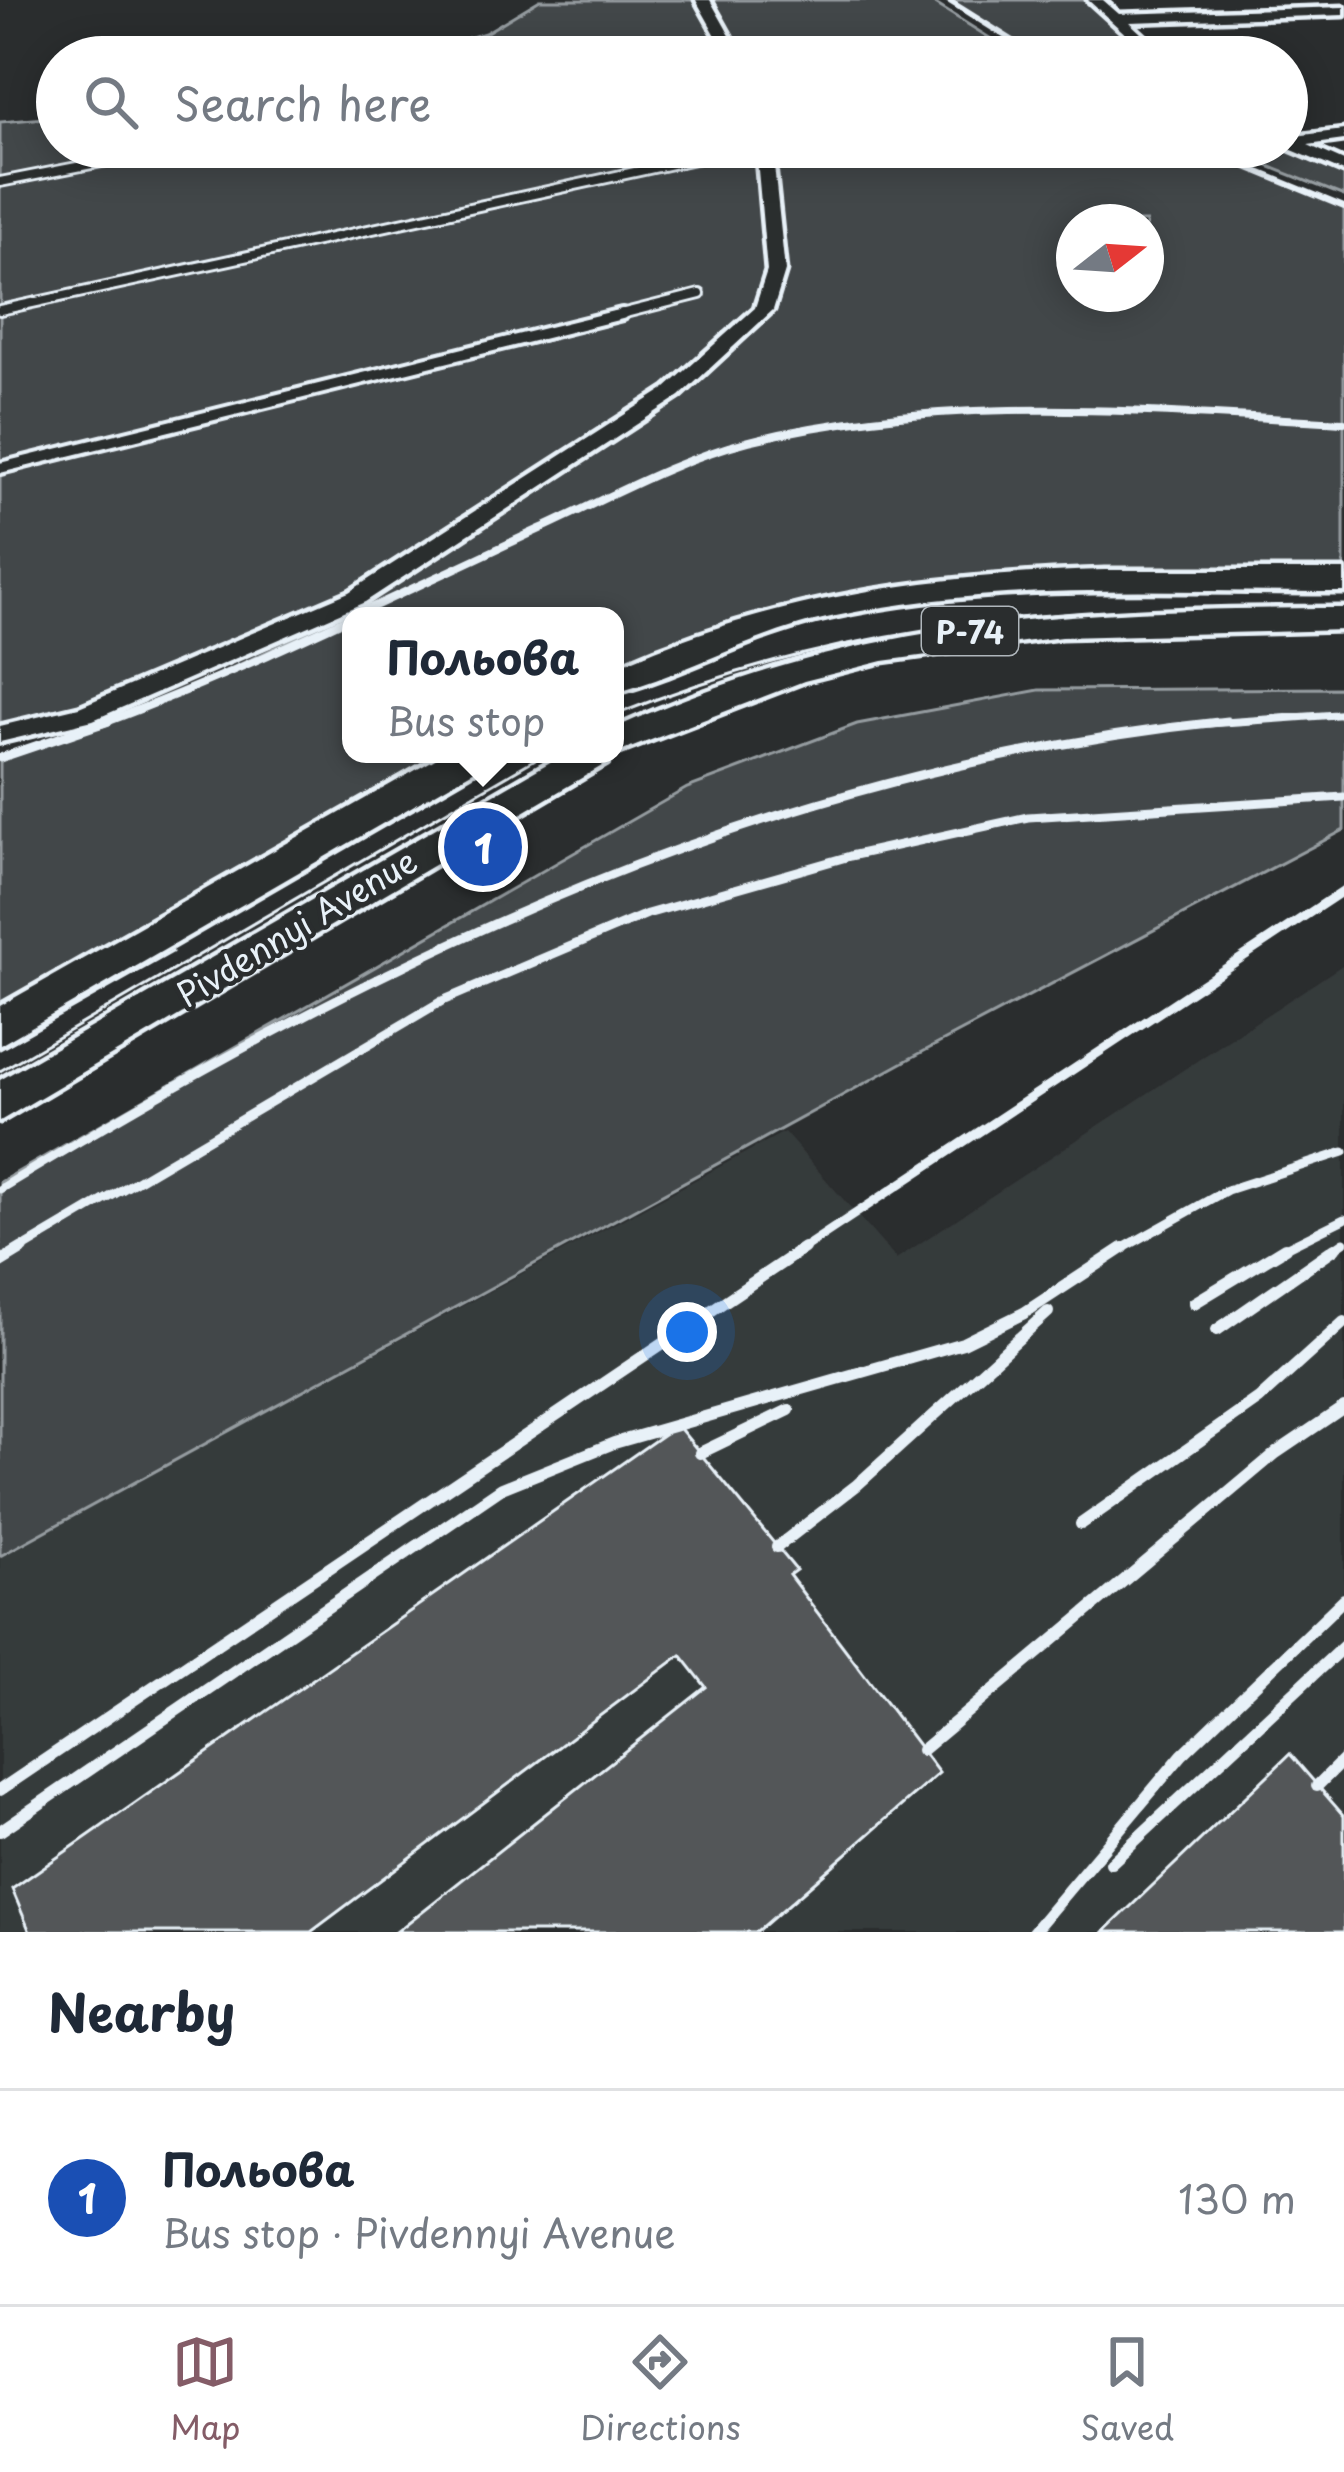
<!DOCTYPE html>
<meta charset="utf-8">
<style>
:root{--surface:#fff;--page:#f6f6f7;--text:#1f2937;--muted:#747a83;--line:#e0e1e3;--accent:#845c67}
body{margin:0;font-family:"Playpen Sans",sans-serif;background:var(--page);color:var(--text)}
.compass{position:absolute;left:1056px;top:204px;width:108px;height:108px;border-radius:50%;background:var(--surface);box-shadow:0 6px 30px #0003;rotate:73deg}
.you{position:absolute;left:687px;top:1332px;width:42px;height:42px;margin:-30px;border:9px solid #fff;border-radius:50%;background:#1a73e8;box-shadow:0 0 0 18px #1a73e833}
.badge{display:grid;place-items:center;width:78px;height:78px;border-radius:50%;background:var(--accent);color:#fff;font-size:39px;font-weight:700}
.pin{position:absolute;translate:-50% -50%;border:6px solid #fff;box-shadow:0 3px 12px #0006}
.popup{position:absolute;left:342px;top:607px;width:282px;height:156px;box-sizing:border-box;display:grid;place-content:center;border-radius:24px;background:var(--surface);filter:drop-shadow(0 3px 9px #0005);font-size:39px;white-space:nowrap;color:var(--muted)}
.popup b{font-size:45px;color:var(--text)}
.popup::after{content:'';position:absolute;left:50%;top:100%;margin-left:-24px;border:24px solid transparent;border-top-color:var(--surface)}
.list{margin:0;padding:0;list-style:none}
h2{display:flex;justify-content:space-between;align-items:center;height:156px;margin:0;padding:0 48px;font-size:51px}
h2 small{font-size:39px;font-weight:400;color:var(--muted)}
.list li{display:grid;grid-template-columns:78px 1fr auto;gap:36px;align-items:center;box-sizing:border-box;height:216px;padding:0 48px;border-top:3px solid var(--line)}
.list b{display:block;font-size:45px;white-space:nowrap}
.list p{margin:0;font-size:39px;white-space:nowrap;color:var(--muted)}
.list em{font-size:39px;font-style:normal;color:var(--muted)}
.icon{flex:none;width:66px;height:66px;fill:none;stroke:currentColor;stroke-width:2;stroke-linecap:round;stroke-linejoin:round}
.map{position:relative;flex:none;width:1344px;height:1932px;overflow:hidden}
.search{position:absolute;background:var(--surface);box-shadow:0 6px 30px #0003;left:36px;right:36px;top:36px;height:132px;display:flex;align-items:center;gap:30px;box-sizing:border-box;padding:0 42px;border-radius:66px;color:var(--muted);font-size:45px}
.sheet{height:372px;background:var(--surface)}
nav{display:flex;justify-content:space-around;align-items:center;box-sizing:border-box;height:168px;border-top:3px solid var(--line);background:var(--surface);font-size:33px;color:var(--muted)}
nav a{display:grid;justify-items:center;gap:6px}
nav .on{color:var(--accent)}
.map>svg:first-child{display:block}
.built{fill:#363a3b}
.green{fill:#424648;stroke:#959ca0;stroke-width:3;fill-rule:evenodd}
.building{fill:#535759;stroke:#e8f1f8;stroke-width:3}
.lines{fill:none;stroke-linecap:round;stroke-linejoin:round}
.service-far1-casing{stroke:#e8f1f8;stroke-width:14}
.service-casing{stroke:#e8f1f8;stroke-width:18}
.minor-casing{stroke:#e8f1f8;stroke-width:9}
.primary-casing{stroke:#e8f1f8;stroke-width:9}
.service-far1{stroke:#2a2d2e;stroke-width:8}
.service{stroke:#2a2d2e;stroke-width:10}
.minor{fill:#2a2d2e;fill-rule:evenodd}
.primary{fill:#2a2d2e;fill-rule:evenodd}
.tram{stroke:#e8f1f8;stroke-width:3}
.rail-far3{stroke:#e8f1f8;stroke-width:6}
.rail-far2{stroke:#e8f1f8;stroke-width:8}
.rail-far1{stroke:#e8f1f8;stroke-width:9}
.rail{stroke:#e8f1f8;stroke-width:12}
.labels{text-anchor:middle;dominant-baseline:central;stroke-width:9;stroke-linejoin:round;paint-order:stroke}
.shield{fill:#2a2d2e;stroke:#afb6bb;stroke-width:3}
.shield-label{font-size:30px;font-weight:bold;fill:#e8f1f8}
.street-label{font-size:33px;fill:#e8f1f8;stroke:#2a2d2e}
</style>
<div class="map">
<svg width="1344" height="1932" viewBox="0 0 1344 1932">
<rect width="100%" height="100%" fill="#2a2d2e"/>
<filter id="ink" filterUnits="userSpaceOnUse"><feTurbulence type="fractalNoise" baseFrequency=".00833" numOctaves="2"/><feDisplacementMap in="SourceGraphic" scale="24" xChannelSelector="R" yChannelSelector="G"/><feConvolveMatrix kernelMatrix="1 2 1 2 8 2 1 2 1" color-interpolation-filters="sRGB"/></filter>
<g filter="url(#ink)">
<path class="built" d="M1344 964V1932H0V1556L784 1132 896 1259Z"/>
<g class="green">
<path d="M540 0H929L1020 57H403L485 33Z"/>
<path d="M948 0H1095L1160 57H1039Z"/>
<path d="M57 117V147H1198L1344 207V581L869 598 615 681V616H351V754H474L0 1027V758L178 693 365 606 356 597 85 714 0 734V122ZM1074 222H1146V294H1074Z"/>
<path d="M1220 147H1287L1344 167V196Z"/>
<path d="M1344 688V830L911 1058 0 1556V1182L687 788 857 724 1039 690Z"/>
</g>
<g class="building">
<path d="M677 1425 796 1570 789 1575 939 1773 757 1932H396L706 1687 681 1655 311 1932H30L12 1889Z"/>
<path d="M1290 1754 1344 1816V1932H1104Z"/>
</g>
<g class="lines">
<g class="service-far1-casing">
<g id="service-far1">
<path d="M0 182 179 147"/>
<path d="M0 310 704 157"/>
<path d="M609 317 700 294"/>
</g>
</g>
<g class="service-casing">
<path id="service" d="M0 468 622 314"/>
</g>
<g class="minor-casing">
<g id="minor">
<path d="M696 0H710L742 57H728Z"/>
<path d="M1088 0H1103L1119 14 1344 7V15L1129 22 1167 57H1151Z"/>
<path d="M1344 130V140L1308 145 1344 161V172L1285 147 1287 137Z"/>
<path d="M756 147H772L785 271 773 310 680 396 365 602 93 720 0 742V726L79 707 349 592 666 388 755 308 767 271Z"/>
</g>
</g>
<g class="primary-casing">
<g id="primary">
<path d="M1105 570H1344V592C1174 593 998 580 831 617 755 633 689 673 615 693V667C778 595 929 575 1105 570Z"/>
<path d="M1344 608V630L1061 637 883 661 804 681 612 755 607 763 0 1121V1080L564 754H615V728C866 616 1074 609 1344 608Z"/>
<path d="M444 754H493L487 763 0 1045V1006Z"/>
</g>
</g>
<use href="#service-far1" class="service-far1"/>
<use href="#service" class="service"/>
<use href="#minor" class="minor"/>
<use href="#primary" class="primary"/>
<g class="tram">
<path d="M615 715C867 614 1077 607 1344 606"/>
<path d="M0 1049 172 952"/>
<path d="M0 1071 544 754"/>
</g>
<g class="rail-far3">
<path d="M948 0 1039 57"/>
<path d="M1198 147 1344 207"/>
</g>
<g class="rail-far2">
<path d="M101 724C251 668 394 596 540 529 608 498 675 460 749 441 944 393 1145 412 1344 422"/>
<path d="M1202 724 1344 714"/>
</g>
<g class="rail-far1">
<path d="M0 758 109 721"/>
<path d="M0 1189C387 953 770 768 1227 721"/>
<path d="M18 1251 442 1001 647 914 850 856 1028 817 1344 797"/>
<path d="M799 1251 1344 890"/>
<path d="M1118 1251 1227 1190 1344 1152"/>
<path d="M1279 1251 1344 1219"/>
<path d="M1331 1251 1344 1242"/>
</g>
<g class="rail">
<path d="M0 1262 23 1248"/>
<path d="M1194 1303 1285 1248"/>
<path d="M1217 1330 1335 1248"/>
<path d="M700 1453 789 1410"/>
<path d="M1081 1524 1259 1399 1344 1322"/>
<path d="M777 1547 857 1485 1048 1312"/>
<path d="M922 1750 1276 1453 1344 1407"/>
<path d="M1317 1786 1344 1759"/>
<path d="M0 1790 804 1248"/>
<path d="M0 1831 502 1488 614 1443 963 1343 1024 1313 1123 1248"/>
<path d="M1111 1863 1344 1646"/>
<path d="M1033 1932 1182 1755 1344 1599"/>
</g>
</g>
</g>
<g class="labels">
<rect class="shield" x="922" y="607" width="96" height="48" rx="9"/>
<g class="shield-label">
<text x="970" y="631">Р-74</text>
</g>
<g class="street-label">
<text transform="translate(296 926) rotate(-31)">Pivdennyi Avenue</text>
</g>
</g>
</svg>
<svg class="compass" viewBox="-18 -18 36 36"><path d="M0-13l5 13h-10z" fill="#e53935"/><path d="M0 13l5-13h-10z" fill="#747a83"/></svg>
<div class="you"></div>
<div class="pin badge" style="left:483px;top:847px;background:#1a4fb4">1</div>
<div class="popup"><b>Польова</b>Bus stop</div>
<div class="search"><svg class="icon" aria-label="search" viewBox="0 0 24 24"><circle cx="10" cy="10" r="6"/><path d="M15 15l6 6"/></svg>Search here</div>
</div>
<section class="sheet">
<h2>Nearby<small></small></h2>
<ul class="list">
<li><span class="badge" style="background:#1a4fb4">1</span><div><b>Польова</b><p>Bus stop · Pivdennyi Avenue</p></div><em>130 m</em></li>
</ul>
</section>
<nav>
<a class="on"><svg class="icon" aria-label="map" viewBox="0 0 24 24"><path d="M3 6l6-2 6 2 6-2v14l-6 2-6-2-6 2zM9 4v14M15 6v14"/></svg>Map</a>
<a><svg class="icon" aria-label="directions" viewBox="0 0 24 24"><path d="M12 3l9 9-9 9-9-9zM9 14v-3h6M13 9l2 2-2 2"/></svg>Directions</a>
<a><svg class="icon" aria-label="saved" viewBox="0 0 24 24"><path d="M7 4h10v16l-5-4-5 4z"/></svg>Saved</a>
</nav>
